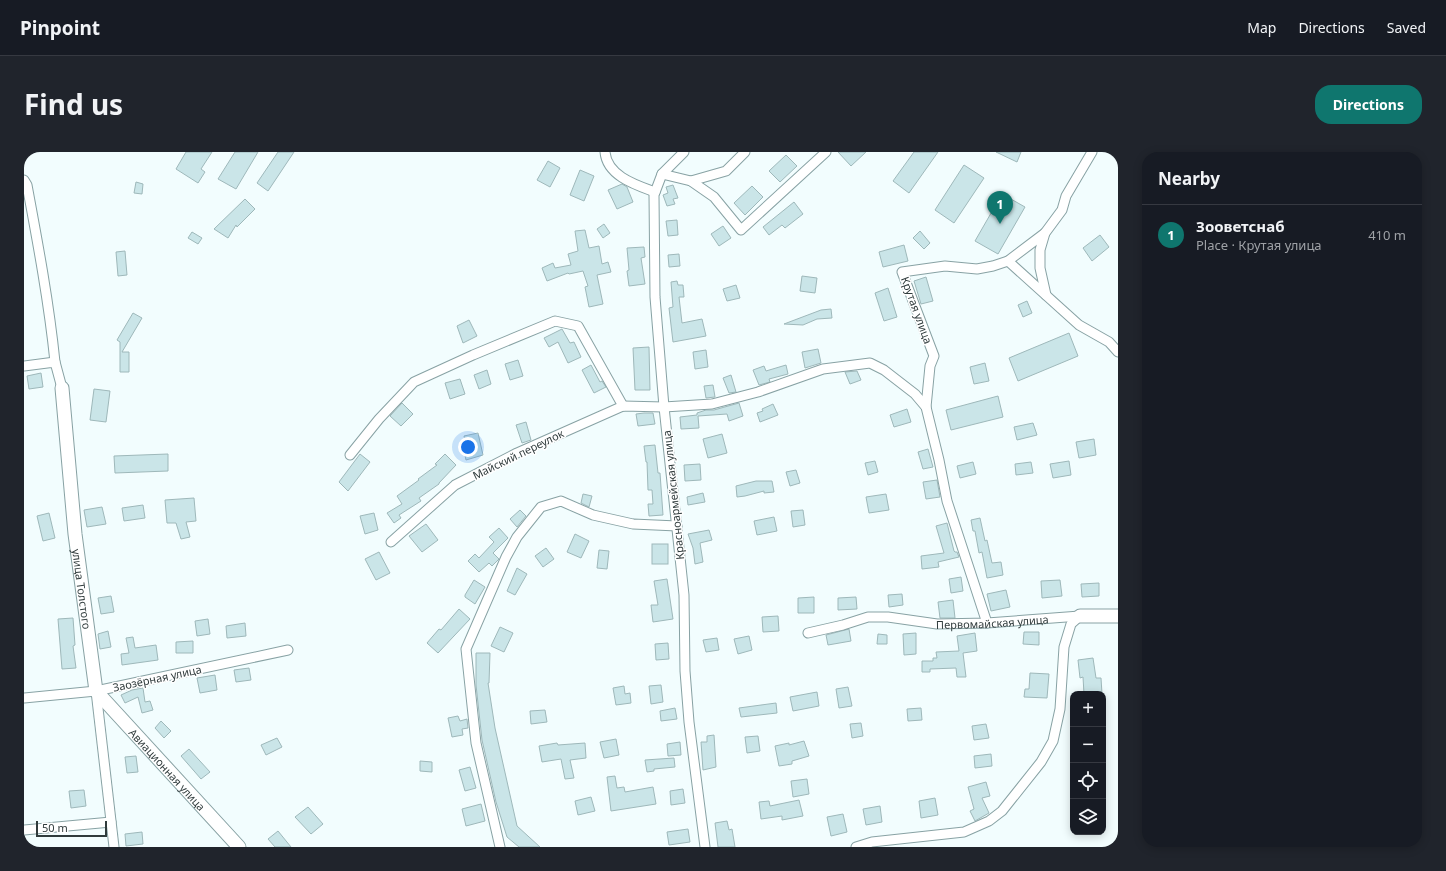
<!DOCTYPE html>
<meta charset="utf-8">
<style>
:root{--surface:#171b24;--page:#20242c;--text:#f1f3f6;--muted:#9ea1a6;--line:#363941;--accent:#0f766e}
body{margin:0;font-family:"Noto Sans",sans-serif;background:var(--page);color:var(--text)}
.controls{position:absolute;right:12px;bottom:12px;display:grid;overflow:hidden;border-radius:8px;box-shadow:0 2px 10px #0003}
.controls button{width:36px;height:36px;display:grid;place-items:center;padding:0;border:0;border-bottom:1px solid var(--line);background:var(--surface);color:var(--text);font:20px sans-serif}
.scale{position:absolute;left:12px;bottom:10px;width:71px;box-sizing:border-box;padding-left:4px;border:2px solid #303b3c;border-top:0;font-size:11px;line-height:14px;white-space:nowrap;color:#303b3c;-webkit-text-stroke:3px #fff;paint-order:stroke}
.you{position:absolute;left:444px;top:295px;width:14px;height:14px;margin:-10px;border:3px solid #fff;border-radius:50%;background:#1a73e8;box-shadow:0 0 0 6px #1a73e833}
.badge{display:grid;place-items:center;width:26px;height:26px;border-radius:50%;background:var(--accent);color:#fff;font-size:13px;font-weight:700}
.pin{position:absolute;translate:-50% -33px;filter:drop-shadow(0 1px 2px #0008)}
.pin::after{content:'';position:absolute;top:21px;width:14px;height:12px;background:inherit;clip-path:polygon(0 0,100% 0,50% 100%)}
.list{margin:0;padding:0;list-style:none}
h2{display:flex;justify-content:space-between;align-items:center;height:52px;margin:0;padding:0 16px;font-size:17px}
h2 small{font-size:13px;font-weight:400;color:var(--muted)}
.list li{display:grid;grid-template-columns:26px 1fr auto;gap:12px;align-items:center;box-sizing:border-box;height:60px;padding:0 16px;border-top:1px solid var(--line)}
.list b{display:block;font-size:15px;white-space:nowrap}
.list p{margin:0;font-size:13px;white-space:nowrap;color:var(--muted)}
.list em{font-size:13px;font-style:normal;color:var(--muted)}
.icon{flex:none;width:22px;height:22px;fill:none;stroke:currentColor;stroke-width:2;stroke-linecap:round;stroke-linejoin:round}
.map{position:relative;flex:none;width:1094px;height:695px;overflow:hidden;border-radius:16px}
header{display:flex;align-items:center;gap:24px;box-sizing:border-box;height:56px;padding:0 20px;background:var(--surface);border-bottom:1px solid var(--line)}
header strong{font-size:19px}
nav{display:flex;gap:22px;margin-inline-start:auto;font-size:14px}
.intro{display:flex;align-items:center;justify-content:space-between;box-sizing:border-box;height:96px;padding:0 24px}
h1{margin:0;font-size:28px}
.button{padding:10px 18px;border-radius:16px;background:var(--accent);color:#fff;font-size:14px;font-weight:700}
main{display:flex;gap:24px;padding:0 24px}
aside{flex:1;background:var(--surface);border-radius:16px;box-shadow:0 2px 10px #0003}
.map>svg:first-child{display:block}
.building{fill:#cae5e8;stroke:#9eb8ba}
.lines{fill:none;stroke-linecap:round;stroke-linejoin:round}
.street-casing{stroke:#88a2a4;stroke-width:11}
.secondary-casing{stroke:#88a2a4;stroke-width:15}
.street{stroke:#fff;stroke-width:9}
.secondary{stroke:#fff;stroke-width:13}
.labels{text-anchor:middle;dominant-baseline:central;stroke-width:3;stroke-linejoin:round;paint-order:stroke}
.street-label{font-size:11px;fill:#303b3c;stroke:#fff}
</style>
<header>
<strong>Pinpoint</strong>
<nav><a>Map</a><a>Directions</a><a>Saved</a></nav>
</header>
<div class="intro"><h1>Find us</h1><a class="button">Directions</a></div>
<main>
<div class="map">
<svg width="1094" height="695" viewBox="0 0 1094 695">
<rect width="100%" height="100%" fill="#f2fdfe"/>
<g class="building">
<path d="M162 0H188L177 17 181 20 174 31 152 17Z"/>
<path d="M211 0H234L212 37 194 27Z"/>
<path d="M254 0H270L244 39 233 31Z"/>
<path d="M814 0H842L827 14Z"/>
<path d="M890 0H914L885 41 869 29Z"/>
<path d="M972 0H997L993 10Z"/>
<path d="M762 3 773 14 756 30 745 19Z"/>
<path d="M524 9 536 16 526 35 513 28Z"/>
<path d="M940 13 960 26 930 71 911 58Z"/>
<path d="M556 18 570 24 560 49 546 43Z"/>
<path d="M112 30 119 32 118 42 110 41Z"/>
<path d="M598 32 603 35 609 50 593 57 584 38Z"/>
<path d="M649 33 654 46 649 47 651 52 643 54 639 43 644 41 642 35Z"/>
<path d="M728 34 739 45 721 63 710 51Z"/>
<path d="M978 42 1001 55 974 102 951 89Z"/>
<path d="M221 47 231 57 213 75 212 73 204 86 190 77Z"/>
<path d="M770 50 779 62 761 76 758 73 745 83 739 75Z"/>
<path d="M653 68 654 83 644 84 642 69Z"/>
<path d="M580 72 586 81 579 86 573 77Z"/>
<path d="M699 74 707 86 695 94 687 82Z"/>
<path d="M561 78 565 96 575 94 578 112 584 110 587 120 573 123 579 152 565 155 561 135 564 134 559 119 545 122 544 121 523 129 518 116 529 111 531 116 547 113 544 102 554 99 551 79Z"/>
<path d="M896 79 906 91 900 97 889 86Z"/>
<path d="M168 80 178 86 174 92 164 86Z"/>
<path d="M1076 83 1085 95 1068 109 1059 96Z"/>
<path d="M880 93 884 109 859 115 855 100Z"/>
<path d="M620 95 621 105 617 106 621 132 605 134 603 119 605 118 603 96Z"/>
<path d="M101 99 103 123 94 124 92 100Z"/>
<path d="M655 102 656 114 645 115 644 103Z"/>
<path d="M778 124 793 126 791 141 776 139Z"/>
<path d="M902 125 909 149 897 152 890 129Z"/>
<path d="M653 129 654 133H659L660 145H655L658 171 678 167 682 184 649 190 645 156 649 155 647 130Z"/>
<path d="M712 133 716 146 703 149 699 137Z"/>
<path d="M864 136 873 165 860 169 851 141Z"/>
<path d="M1003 149 1008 161 999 165 994 153Z"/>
<path d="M807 157 808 166 793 167 779 173 760 172 797 158Z"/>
<path d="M109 161 118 166 98 200H105V220H96V190L93 188Z"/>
<path d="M445 168 453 184 439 191 433 174Z"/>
<path d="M538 177 546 191 550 190 557 205 544 211 534 190 525 195 520 186Z"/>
<path d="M1045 181 1054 204 994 229 985 206Z"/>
<path d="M625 195 626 238H611L609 196Z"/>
<path d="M794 197 797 211 781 216 778 200Z"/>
<path d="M682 198 684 215 671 217 669 200Z"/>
<path d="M494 208 499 224 486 228 481 212Z"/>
<path d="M961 211 965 229 950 232 946 215Z"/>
<path d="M567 213 576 230 578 229 582 235 570 241 558 218Z"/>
<path d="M762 213 764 222 745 227 746 230 735 233 729 218 740 214 742 219Z"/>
<path d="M463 218 467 232 455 237 450 223Z"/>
<path d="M833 219 837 228 826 232 821 220Z"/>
<path d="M17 221 19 235 5 237 3 224Z"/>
<path d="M707 223 712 240 705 241 699 226Z"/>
<path d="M436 227 441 242 426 247 421 231Z"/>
<path d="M689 233 691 245 682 246 680 234Z"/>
<path d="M70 237 86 239 82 270 66 268Z"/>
<path d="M974 244 979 265 927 278 922 258Z"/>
<path d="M378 251 389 262 377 274 366 264Z"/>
<path d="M715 251 719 264 705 269 703 262 674 264 675 276 657 277 656 265 673 263V261L682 258H690Z"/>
<path d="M749 252 754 263 736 270 733 261 739 259 738 257Z"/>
<path d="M883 257 887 270 870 275 866 263Z"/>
<path d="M620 261H629L631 272 614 274 612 262Z"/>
<path d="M502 270 507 288 498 291 492 273Z"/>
<path d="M1009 271 1013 283 993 288 990 275Z"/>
<path d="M454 281 459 303 442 308 440 299 443 298 440 284Z"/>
<path d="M698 282 703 301 684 306 679 287Z"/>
<path d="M1070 287 1072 303 1055 306 1052 290Z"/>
<path d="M631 293 634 321H636L639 363 625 364 624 352H629L628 338H624L623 310H622L620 294Z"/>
<path d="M904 297 909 315 899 317 894 300Z"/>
<path d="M144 302V319L91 321 90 304Z"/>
<path d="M336 302 346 310 324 339 315 330Z"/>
<path d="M421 302 432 313 415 331V332L395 346 397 349 375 363 377 366 370 371 363 361 378 352 373 344 395 328 394 327 413 313 411 312Z"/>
<path d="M851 309 854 320 844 323 841 311Z"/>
<path d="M1045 309 1047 323 1029 326 1026 312Z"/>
<path d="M949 310 952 322 936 326 933 314Z"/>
<path d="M1007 310 1009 321 992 323 991 312Z"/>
<path d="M676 312 677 328 661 329 660 313Z"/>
<path d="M772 318 776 331 766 334 762 320Z"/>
<path d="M913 328 916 345 902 347 899 330Z"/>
<path d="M732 329H748L750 340 740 341V339L721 344 713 345 712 334Z"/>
<path d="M679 341 681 350 664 353 663 345Z"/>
<path d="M559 342 568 344 565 355 557 351Z"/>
<path d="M862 342 865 358 845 361 842 345Z"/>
<path d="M170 346 172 369 162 370 166 385 157 387 152 371H143L141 348Z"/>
<path d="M119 353 121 366 100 369 98 356Z"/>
<path d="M78 355 82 372 63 375 60 358Z"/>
<path d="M496 358 502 364 493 375 486 367Z"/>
<path d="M779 358 781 373 769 375 767 359Z"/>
<path d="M25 361 31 386 19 389 13 364Z"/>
<path d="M350 361 354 378 341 382 336 364Z"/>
<path d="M750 365 753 379 733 383 730 369Z"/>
<path d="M956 366 961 389 963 388 968 411 977 410 979 423 963 426 958 400 955 401 951 379H949L947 368Z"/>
<path d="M923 371 930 399 931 400H933L935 405 914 410 915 415 898 417 897 404 920 401 912 374Z"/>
<path d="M402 372 414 388 398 400 385 384Z"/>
<path d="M475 376 484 386 469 401 475 407 468 414 465 411 455 420 444 409 451 402 455 406 470 390 465 385Z"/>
<path d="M685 378 688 388 676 391 679 410 671 412 669 396 664 382Z"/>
<path d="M551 382 565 389 557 406 543 400Z"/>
<rect x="628" y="392" width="16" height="20"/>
<path d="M522 396 530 407 519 415 511 404Z"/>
<path d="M575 398 585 399 583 417 573 416Z"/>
<path d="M355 400 366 421 352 428 341 407Z"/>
<path d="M493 416 503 422 491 443 483 439Z"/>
<path d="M937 425 939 439 927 441 925 427Z"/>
<path d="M643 427 649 467 629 470 627 453H634L630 429Z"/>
<path d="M450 428 461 435 451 452 441 445V443Z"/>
<path d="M1036 428 1038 444 1018 446 1017 429Z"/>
<path d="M1075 431V444L1058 445 1057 432Z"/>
<path d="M982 438 986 455 967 459 963 442Z"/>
<path d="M878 442 879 453 865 455 864 443Z"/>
<path d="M87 444 90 460 77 462 74 446Z"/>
<path d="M790 445V461H774V446Z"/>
<path d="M832 445 833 457 814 458V446Z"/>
<path d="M929 448 931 466H916L914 450Z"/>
<path d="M435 457 446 467 414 501 403 491 415 477 417 478Z"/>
<path d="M754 464 755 479 739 480 738 465Z"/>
<path d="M49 466 51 493 49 494 52 516 38 517 34 467Z"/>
<path d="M184 467 186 482 173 484 171 469Z"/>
<path d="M221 471 222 484 203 486 202 474Z"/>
<path d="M476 475 489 481 480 500 467 494Z"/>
<path d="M825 477 827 489 804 493 802 483Z"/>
<path d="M84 479 87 495 76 497 74 482Z"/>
<path d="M1000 480H1015V493L999 492Z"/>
<path d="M892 481V502L880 503 879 482Z"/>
<path d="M951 481 953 499 939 501 942 525H933L932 516 906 517V520H898V509H909V506H913L912 500 935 499 933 484Z"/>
<path d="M854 482 863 483V492H853Z"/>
<path d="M725 484 728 498 714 502 710 487Z"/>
<path d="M109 485 111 496 132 493 134 508 98 513 97 502 105 501 102 486Z"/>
<path d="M693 486 695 498 682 500 679 488Z"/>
<path d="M169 489V501H152V490Z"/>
<path d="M644 491 645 507 632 508 631 492Z"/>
<path d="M452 501H466L465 531H464L471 576 493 674 516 695H495L483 685 472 650 458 588 452 533Z"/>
<path d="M1069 506 1072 526H1077L1078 542H1060L1059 525 1056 526 1054 508Z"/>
<path d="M225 516 227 528 212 530 210 518Z"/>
<path d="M1006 521 1025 522 1023 546 1000 545 1001 537H1005Z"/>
<path d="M191 523 193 538 176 541 173 526Z"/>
<path d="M637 533 639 550 627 552 625 534Z"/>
<path d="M600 534 601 542 606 541 607 551 592 553 589 536Z"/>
<path d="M824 535 828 554 815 556 812 537Z"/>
<path d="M119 536 121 550 126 549 129 558 118 561 114 545 101 551 97 543 108 538Z"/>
<path d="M793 540 795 554 769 559 766 545Z"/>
<path d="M752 551 753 561 717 565 715 556Z"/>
<path d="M651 556 653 567 637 569 636 559Z"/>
<path d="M897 556 898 568 884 569 883 557Z"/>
<path d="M521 558 523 570 507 572 506 559Z"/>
<path d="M434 564 436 569 443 567 444 576 438 577 439 583 428 585 424 566Z"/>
<path d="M137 569 147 579 140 586 131 576Z"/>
<path d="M837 571 839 584 828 586 826 572Z"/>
<path d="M962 572 965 586 950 588 948 574Z"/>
<path d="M690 583 692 615 679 618 677 590H683V584Z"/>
<path d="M734 584 736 599 723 601 721 585Z"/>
<path d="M253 586 258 595 242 603 237 593Z"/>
<path d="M592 587 595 603 580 606 576 590Z"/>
<path d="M780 589 785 604 768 609V612L755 614 751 594 765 591V593Z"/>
<path d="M656 590 657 603 644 604 643 592Z"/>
<path d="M533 591 534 593 561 591 562 606 546 608 550 626 541 627 537 607 518 610 515 594Z"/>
<path d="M165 597 186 620 177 627 157 604Z"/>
<path d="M967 602 968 614 951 616 950 604Z"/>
<path d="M112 604 114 620 103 621 101 605Z"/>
<path d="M650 606 651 615 630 617V619L623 620 621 608Z"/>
<path d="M396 609 408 610V620L396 619Z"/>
<path d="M446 615 452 636 441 639 435 618Z"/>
<path d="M591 624 593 636 600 635 601 640 629 635 632 652 587 659 583 625Z"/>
<path d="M783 627 785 642 769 645 767 629Z"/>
<path d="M962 630 966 644 958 646 965 661 951 669 946 659 950 657 944 635Z"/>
<path d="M659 637 661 651 647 653 646 639Z"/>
<path d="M60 638 62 654 47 656 45 639Z"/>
<path d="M567 645 571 659 554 663 551 649Z"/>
<path d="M911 646 914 663 897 666 895 649Z"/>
<path d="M775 648 779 664 758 668V664L737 667 735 650 745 649 746 654Z"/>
<path d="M457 652 461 669 442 674 438 657Z"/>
<path d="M856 654 858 670 842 673 839 657Z"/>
<path d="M284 655 299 672 287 682 271 665Z"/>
<path d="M819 662 823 680 807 684 803 665Z"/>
<path d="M703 669 705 678 708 677 711 695H694L691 671Z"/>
<path d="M664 677 666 690 645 693 643 680Z"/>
<path d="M254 679 267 695H251L244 687Z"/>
<path d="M118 680 119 692 102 694 101 682Z"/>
</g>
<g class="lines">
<g class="street-casing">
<g id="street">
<path d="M581 0C583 24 612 33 631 40"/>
<path d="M660 0 638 22 630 43 631 145 640 255 660 443 661 519 665 570 681 695"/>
<path d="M638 22 667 29 702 19 721 0"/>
<path d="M0 28 3 33C14 92 25 151 31 210"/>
<path d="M667 29 690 45 717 78 802 0"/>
<path d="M984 109 1055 173 1085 190 1094 200"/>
<path d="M1022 143 1016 116V98L1021 81 1038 58 1042 44 1068 0"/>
<path d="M0 214 31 210 38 236"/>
<path d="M902 255 906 214 910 204 878 120 921 114 953 117 969 114 984 109 1021 81"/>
<path d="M326 303 355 267 390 230 449 203 531 169 554 174 599 254"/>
<path d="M367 390 431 333 493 301 599 254 640 255 688 252 734 240 799 217 846 211 860 218 891 242 902 255 915 308 923 349 963 471"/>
<path id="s1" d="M784 481 819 473 844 465H864L913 472 963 471 1056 464"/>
<path d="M72 539 90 695"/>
<path d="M0 546 72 539 264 498"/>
<path d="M0 678 87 670"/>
<path d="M476 695 452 591 442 497 482 405 493 385 517 355 537 349 569 363 609 372 653 374"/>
<path d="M832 695 848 690 940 680 965 669 978 659 1017 610 1029 589 1036 557 1040 495 1047 472 1056 464"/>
</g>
</g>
<g class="secondary-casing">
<g id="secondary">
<path id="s2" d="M38 236 51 382 72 539 215 695"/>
<path d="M1056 464H1094"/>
</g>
</g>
<use href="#street" class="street"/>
<use href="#secondary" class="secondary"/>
</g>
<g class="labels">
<g class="street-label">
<text transform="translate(893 158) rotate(70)">Крутая улица</text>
<text transform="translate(494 302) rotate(-26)">Майский переулок</text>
<text transform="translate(649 343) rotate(-96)">Красноармейская улица</text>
<text stroke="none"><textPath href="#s2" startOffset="202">улица Толстого</textPath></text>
<text stroke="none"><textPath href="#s1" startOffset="187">Первомайская улица</textPath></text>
<text transform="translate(133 526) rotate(-12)">Заозёрная улица</text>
<text stroke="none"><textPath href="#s2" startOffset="411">Авиационная улица</textPath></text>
</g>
</g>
</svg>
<div class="controls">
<button>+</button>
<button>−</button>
<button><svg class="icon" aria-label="locate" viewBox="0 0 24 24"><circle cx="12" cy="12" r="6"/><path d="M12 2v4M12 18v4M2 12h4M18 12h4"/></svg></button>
<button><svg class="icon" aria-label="layers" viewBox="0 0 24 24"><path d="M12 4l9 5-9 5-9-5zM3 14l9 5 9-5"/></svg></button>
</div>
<div class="scale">50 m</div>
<div class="you"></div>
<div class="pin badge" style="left:976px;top:72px">1</div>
</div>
<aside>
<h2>Nearby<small></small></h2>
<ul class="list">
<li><span class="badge">1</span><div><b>Зооветснаб</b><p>Place · Крутая улица</p></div><em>410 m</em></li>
</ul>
</aside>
</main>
